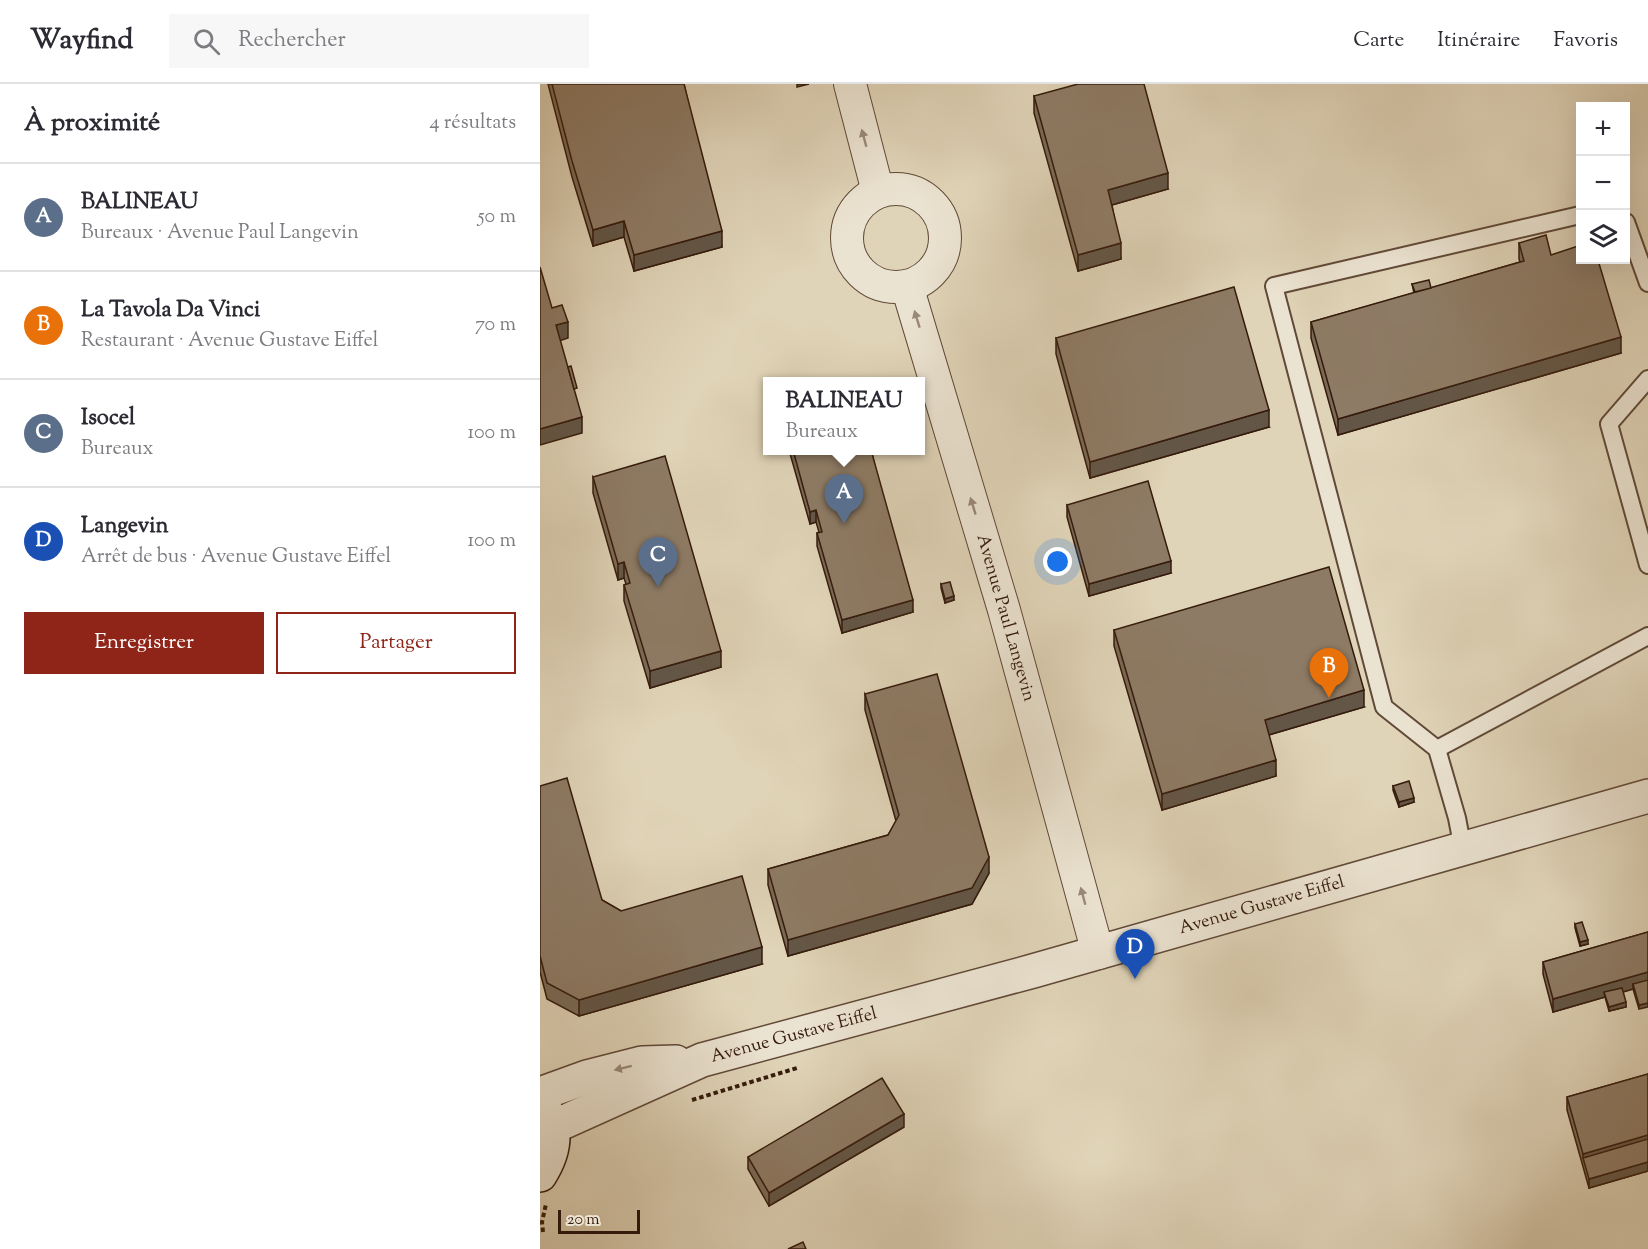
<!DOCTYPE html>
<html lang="fr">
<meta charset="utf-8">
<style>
:root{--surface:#fff;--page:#f7f7f7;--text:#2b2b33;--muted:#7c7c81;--line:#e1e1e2;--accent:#8f2418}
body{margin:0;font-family:"Sorts Mill Goudy",serif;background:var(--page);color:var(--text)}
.controls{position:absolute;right:18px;top:18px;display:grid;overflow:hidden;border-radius:0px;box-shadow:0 6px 24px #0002}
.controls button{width:54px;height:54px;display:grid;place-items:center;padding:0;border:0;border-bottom:2px solid var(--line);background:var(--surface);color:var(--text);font:30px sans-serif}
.scale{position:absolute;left:18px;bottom:15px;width:82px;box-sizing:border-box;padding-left:6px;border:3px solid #351b0c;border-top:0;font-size:16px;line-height:21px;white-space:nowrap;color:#351b0c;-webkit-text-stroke:4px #ebe3d1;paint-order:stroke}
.you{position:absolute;left:518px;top:478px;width:21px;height:21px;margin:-15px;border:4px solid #fff;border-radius:50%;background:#1a73e8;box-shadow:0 0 0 9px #1a73e833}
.badge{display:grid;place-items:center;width:39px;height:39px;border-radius:50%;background:var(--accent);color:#fff;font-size:20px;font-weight:700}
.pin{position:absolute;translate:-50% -50px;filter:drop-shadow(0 2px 3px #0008)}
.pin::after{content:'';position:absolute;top:32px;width:21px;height:18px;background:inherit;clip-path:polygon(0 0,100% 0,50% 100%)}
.popup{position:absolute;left:223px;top:293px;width:162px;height:78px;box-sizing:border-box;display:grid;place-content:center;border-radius:0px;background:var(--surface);filter:drop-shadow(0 2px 4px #0005);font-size:20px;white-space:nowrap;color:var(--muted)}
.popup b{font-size:22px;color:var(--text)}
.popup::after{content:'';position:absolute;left:50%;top:100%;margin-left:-12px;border:12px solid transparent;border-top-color:var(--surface)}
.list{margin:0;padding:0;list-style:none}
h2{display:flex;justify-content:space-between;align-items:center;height:78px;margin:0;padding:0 24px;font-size:26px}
h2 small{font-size:20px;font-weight:400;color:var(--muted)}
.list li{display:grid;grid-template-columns:39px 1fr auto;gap:18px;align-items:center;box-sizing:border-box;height:108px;padding:0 24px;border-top:2px solid var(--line)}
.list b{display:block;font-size:22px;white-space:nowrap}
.list p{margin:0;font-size:20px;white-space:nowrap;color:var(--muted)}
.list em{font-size:20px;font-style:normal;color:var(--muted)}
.actions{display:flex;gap:12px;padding:18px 24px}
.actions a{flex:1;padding:14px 0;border:2px solid var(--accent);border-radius:0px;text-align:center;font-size:21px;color:var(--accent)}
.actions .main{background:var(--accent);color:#fff}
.icon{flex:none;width:33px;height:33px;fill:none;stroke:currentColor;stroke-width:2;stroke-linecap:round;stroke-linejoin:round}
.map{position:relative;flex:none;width:1108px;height:1165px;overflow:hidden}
header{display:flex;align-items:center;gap:36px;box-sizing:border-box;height:84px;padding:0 30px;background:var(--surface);border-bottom:2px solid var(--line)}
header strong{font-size:28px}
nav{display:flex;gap:33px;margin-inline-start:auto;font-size:21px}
.search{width:420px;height:54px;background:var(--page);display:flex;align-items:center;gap:15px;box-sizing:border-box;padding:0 21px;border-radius:0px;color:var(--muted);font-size:22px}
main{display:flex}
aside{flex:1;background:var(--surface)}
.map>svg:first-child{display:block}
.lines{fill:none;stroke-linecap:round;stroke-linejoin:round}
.service-casing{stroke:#604937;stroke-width:20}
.minor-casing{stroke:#604937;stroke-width:34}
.tertiary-casing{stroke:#604937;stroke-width:36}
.secondary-casing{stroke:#351b0c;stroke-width:36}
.path{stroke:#351b0c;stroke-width:4;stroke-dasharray:4.5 3;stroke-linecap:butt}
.service{stroke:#ebe3d1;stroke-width:16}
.minor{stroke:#ebe3d1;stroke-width:32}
.tertiary{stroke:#ebe3d1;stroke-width:33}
.secondary{stroke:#ebe3d1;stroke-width:33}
.wall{fill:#7a6a57;stroke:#351b0c;stroke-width:1.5}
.shaded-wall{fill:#635647;stroke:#351b0c;stroke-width:1.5}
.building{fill:#8e7b65;stroke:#351b0c;stroke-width:1.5}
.oneway{fill:#998978}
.labels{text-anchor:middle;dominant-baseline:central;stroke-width:4.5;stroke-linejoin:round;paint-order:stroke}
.street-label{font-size:18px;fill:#351b0c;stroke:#ebe3d1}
</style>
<header>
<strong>Wayfind</strong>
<div class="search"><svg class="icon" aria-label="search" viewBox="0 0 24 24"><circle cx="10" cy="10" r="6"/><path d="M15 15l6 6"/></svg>Rechercher</div>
<nav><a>Carte</a><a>Itinéraire</a><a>Favoris</a></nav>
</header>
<main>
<aside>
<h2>À proximité<small>4 résultats</small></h2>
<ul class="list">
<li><span class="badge" style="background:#5c6f8a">A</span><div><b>BALINEAU</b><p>Bureaux · Avenue Paul Langevin</p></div><em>50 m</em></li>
<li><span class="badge" style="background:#e8710a">B</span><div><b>La Tavola Da Vinci</b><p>Restaurant · Avenue Gustave Eiffel</p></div><em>70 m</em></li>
<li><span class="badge" style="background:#5c6f8a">C</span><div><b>Isocel</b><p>Bureaux</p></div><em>100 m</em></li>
<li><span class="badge" style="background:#1a4fb4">D</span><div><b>Langevin</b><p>Arrêt de bus · Avenue Gustave Eiffel</p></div><em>100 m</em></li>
</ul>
<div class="actions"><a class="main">Enregistrer</a><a>Partager</a></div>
</aside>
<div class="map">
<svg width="1108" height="1165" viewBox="0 0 1108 1165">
<rect width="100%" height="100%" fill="#e0d4b8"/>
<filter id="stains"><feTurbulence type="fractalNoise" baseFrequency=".00333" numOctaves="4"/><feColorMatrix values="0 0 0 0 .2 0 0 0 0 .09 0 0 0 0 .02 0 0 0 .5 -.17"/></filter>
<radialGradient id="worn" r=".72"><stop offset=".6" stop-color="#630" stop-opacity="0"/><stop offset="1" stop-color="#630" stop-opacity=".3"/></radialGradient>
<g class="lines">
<g class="service-casing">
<g id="service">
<path d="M1086 138 1108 199"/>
<path d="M1108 295 1069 340 1108 481"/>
<path d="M897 665 1108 552"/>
<path d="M923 765 917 734 897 665 844 623 734 202 1040 131"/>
</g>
</g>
<g class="minor-casing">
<g id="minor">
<path d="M310 0 338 108"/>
<circle cx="356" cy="154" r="49"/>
<path d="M367 202 464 526 558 869"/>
</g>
</g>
<g class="tertiary-casing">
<g id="tertiary">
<path d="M0 1010 47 993 102 979 136 978"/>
<path d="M13 1043 162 976 493 887 1108 712"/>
</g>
</g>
<g class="secondary-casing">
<path id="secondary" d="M0 1018C19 1043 16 1066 0 1091"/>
</g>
<g class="path">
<path d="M152 1016 257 984"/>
<path d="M3 1148 2 1138 6 1120"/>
</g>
<use href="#service" class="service"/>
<use href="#minor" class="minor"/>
<use href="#tertiary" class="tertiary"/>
<use href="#secondary" class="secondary"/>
</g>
<g class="wall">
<path d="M8 0H144L182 163 94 187 84 153 53 162 32 93Z"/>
<path d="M494 12 628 105 572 121 581 175 538 187 494 29Z"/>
<path d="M979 159 1011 171 1081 269 798 351 771 254V238L874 209 872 200 891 204 980 178 979 175Z"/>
<path d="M516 254 729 343 550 394 516 270Z"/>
<path d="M249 366H331L373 528 302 549 277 462V449L279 448 276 438 270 440Z"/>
<path d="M53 393 181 583 110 604 84 517V501L86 500 84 494 78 496 53 409Z"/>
<path d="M527 421 631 489 549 512 527 433Z"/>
<path d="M401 500 414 516 405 519 401 504Z"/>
<path d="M574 546 824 623 729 651 736 692 622 726 574 562Z"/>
<path d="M325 610 449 789 432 820 248 872 228 801V785L348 751 356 737 325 626Z"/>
<path d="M0 702 62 816 81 827 222 880 39 932 7 915 0 888Z"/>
<path d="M853 702 874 718 859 723 853 706Z"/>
<path d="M1035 840 1048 860 1040 862 1035 844Z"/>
<path d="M1108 848 1099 925 1093 905 1083 908 1086 923 1069 927 1065 913 1013 928 1003 890V878Z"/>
<path d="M1108 990V1087L1049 1104 1027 1026V1013Z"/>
<path d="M364 1043 229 1122 208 1085V1073Z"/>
</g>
<g class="shaded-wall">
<path d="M257 0H269L257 3Z"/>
<path d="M628 89V105L568 122V106Z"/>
<path d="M84 137V153L53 162V146Z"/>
<path d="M182 147V163L94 187V171Z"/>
<path d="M581 159V175L538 187V171Z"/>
<path d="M28 238V254L16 258V241Z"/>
<path d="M1081 253V269L798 351V335Z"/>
<path d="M729 326V343L550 394V378Z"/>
<path d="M42 333V349L0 361V345Z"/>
<path d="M276 426V438L270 440V428Z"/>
<path d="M631 477V489L549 512V500Z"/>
<path d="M84 478V494L78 496V480Z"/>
<path d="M414 512V516L405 519V515Z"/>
<path d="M373 516V528L302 549V536Z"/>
<path d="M181 567V583L110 604V587Z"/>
<path d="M824 606V623L725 652V636Z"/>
<path d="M736 676V692L622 726V710Z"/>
<path d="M874 714V718L859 723V718Z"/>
<path d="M449 773V789L432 820 248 872V856Z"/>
<path d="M1048 856V860L1040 862V858Z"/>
<path d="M222 863V880L39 932V916Z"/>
<path d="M1108 888V901L1093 900V905L1066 913 1064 908 1065 913 1013 928V915Z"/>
<path d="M1086 918V923L1069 927V923Z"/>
<path d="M1108 919V923L1099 925V921Z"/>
<path d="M364 1030V1043L229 1122V1109Z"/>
<path d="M1108 1051V1064L1043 1074V1070Z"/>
<path d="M1108 1078V1087L1049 1104V1095Z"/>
</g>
<g class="building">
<path d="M12 0H144L182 147 94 171 84 137 53 146 32 77Z"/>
<path d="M538 0H604L628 89 568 106 581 159 538 171 494 12Z"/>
<path d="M1006 151 1011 171 1041 161V176H1058L1081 253 798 335 771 238 984 177 979 159Z"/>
<path d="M0 183 12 224 22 221 28 238 16 241 42 333 0 345Z"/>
<path d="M889 196 891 204 875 208 872 200Z"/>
<path d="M694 203 729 326 550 378 516 254Z"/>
<path d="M31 282 37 304 34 305 28 283Z"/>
<path d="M253 366H331L373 516 302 536 277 449 282 448 276 426 270 428Z"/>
<path d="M125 372 181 567 110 587 84 501 90 499 84 478 78 480 53 393Z"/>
<path d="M608 397 631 477 549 500 527 421Z"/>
<path d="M789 483 824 606 725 636 736 676 622 710 574 546Z"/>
<path d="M410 498 414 512 405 515 401 500Z"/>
<path d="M397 590 449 773 432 804 248 856 228 785 348 751 359 731 325 610Z"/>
<path d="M27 694 62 816 81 827 202 792 222 863 39 916 7 899 0 872V702Z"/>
<path d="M869 697 874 714 859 718 853 702Z"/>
<path d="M1042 838 1048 856 1040 858 1035 840Z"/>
<path d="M1108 848V888L1013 915 1003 878Z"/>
<path d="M1108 896V919L1099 921 1093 900Z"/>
<path d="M1082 904 1086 918 1069 923 1064 908Z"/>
<path d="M1108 990V1051L1043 1070 1027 1013Z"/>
<path d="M342 994 364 1030 229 1109 208 1073Z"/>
<path d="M1108 1055V1078L1049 1095 1043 1074Z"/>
<path d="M263 1158 266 1165H248Z"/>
</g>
<defs><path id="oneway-solid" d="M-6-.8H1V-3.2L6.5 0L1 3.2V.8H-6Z" transform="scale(1.5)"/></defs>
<g class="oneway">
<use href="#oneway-solid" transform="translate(324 54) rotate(-105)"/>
<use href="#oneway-solid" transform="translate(377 235) rotate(-107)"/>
<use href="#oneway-solid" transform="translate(433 422) rotate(-107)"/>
<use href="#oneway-solid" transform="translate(543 812) rotate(-105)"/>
<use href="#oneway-solid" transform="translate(83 984) rotate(166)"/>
</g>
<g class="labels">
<g class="street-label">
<text transform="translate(465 534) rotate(74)">Avenue Paul Langevin</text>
<text transform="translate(722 822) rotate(-16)">Avenue Gustave Eiffel</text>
<text transform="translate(254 952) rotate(-15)">Avenue Gustave Eiffel</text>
</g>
</g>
<rect width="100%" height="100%" filter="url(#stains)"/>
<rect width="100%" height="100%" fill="url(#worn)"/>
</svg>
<div class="controls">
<button>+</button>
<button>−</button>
<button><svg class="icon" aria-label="layers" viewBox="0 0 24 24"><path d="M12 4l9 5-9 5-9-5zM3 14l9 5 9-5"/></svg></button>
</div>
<div class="scale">20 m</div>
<div class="you"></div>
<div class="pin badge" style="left:304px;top:440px;background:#5c6f8a">A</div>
<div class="popup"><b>BALINEAU</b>Bureaux</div>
<div class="pin badge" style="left:789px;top:614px;background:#e8710a">B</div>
<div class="pin badge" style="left:118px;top:503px;background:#5c6f8a">C</div>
<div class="pin badge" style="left:595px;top:895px;background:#1a4fb4">D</div>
</div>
</main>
